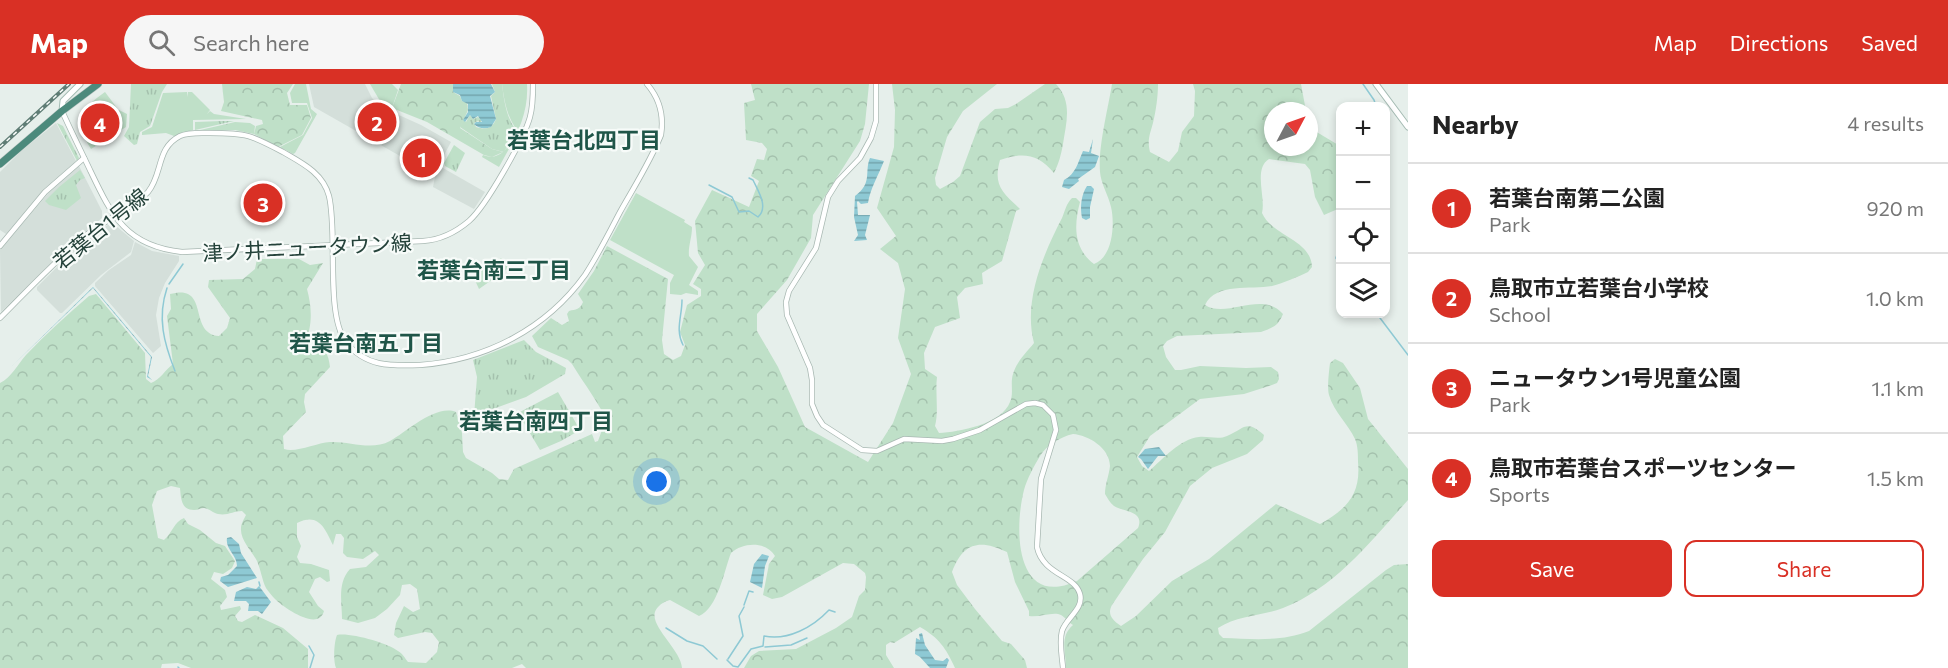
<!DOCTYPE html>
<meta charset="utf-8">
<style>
:root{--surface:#fff;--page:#f6f6f6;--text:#222;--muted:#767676;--line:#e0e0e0;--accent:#d93025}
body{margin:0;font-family:Commissioner,"Noto Sans JP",sans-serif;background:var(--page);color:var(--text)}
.controls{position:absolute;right:18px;top:18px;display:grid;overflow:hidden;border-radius:12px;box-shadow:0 3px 9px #0003}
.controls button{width:54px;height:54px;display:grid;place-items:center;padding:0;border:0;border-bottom:2px solid var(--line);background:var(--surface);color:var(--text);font:30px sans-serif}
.compass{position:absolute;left:1264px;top:18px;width:54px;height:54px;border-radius:50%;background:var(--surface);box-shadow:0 3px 9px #0003;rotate:49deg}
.you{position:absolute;left:657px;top:398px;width:21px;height:21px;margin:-15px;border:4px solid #fff;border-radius:50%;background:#1a73e8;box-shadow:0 0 0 9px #1a73e833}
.badge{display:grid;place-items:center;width:39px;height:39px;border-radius:50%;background:var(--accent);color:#fff;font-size:20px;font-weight:700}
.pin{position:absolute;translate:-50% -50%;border:3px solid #fff;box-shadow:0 2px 6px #0006}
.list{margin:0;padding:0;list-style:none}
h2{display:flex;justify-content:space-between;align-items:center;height:78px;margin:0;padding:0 24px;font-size:26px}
h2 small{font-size:20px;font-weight:400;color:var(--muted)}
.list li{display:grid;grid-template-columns:39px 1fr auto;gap:18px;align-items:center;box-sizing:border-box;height:90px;padding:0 24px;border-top:2px solid var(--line)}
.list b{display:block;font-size:22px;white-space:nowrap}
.list p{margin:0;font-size:20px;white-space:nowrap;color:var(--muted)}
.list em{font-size:20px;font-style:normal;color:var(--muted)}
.actions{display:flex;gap:12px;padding:18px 24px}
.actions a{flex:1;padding:14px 0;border:2px solid var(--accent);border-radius:12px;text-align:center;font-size:21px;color:var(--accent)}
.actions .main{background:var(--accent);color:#fff}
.icon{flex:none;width:33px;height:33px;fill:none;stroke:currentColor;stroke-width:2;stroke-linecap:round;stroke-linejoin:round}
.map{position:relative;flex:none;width:1408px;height:584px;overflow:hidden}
header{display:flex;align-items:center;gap:36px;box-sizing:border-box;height:84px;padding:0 30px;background:var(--accent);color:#fff}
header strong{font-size:28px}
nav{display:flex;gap:33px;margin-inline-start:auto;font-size:21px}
.search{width:420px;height:54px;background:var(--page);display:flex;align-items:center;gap:15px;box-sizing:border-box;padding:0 21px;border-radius:33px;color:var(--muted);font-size:22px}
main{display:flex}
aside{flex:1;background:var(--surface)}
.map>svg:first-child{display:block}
.built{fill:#d4dfda}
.grass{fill:url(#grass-tufts)}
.forest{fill:url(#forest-crowns);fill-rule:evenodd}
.park{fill:#bfe0c8}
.water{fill:url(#water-rules)}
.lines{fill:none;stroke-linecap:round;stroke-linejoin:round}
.stream{stroke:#8ec9d4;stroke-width:1.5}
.tertiary-casing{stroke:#a8b8b2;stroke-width:6}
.secondary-casing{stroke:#a4bbb3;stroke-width:7}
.trunk-casing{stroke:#c2cac8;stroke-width:8}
.tertiary{stroke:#fff;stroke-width:4.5}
.secondary{stroke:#fff;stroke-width:5}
.trunk{stroke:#4c8a7c;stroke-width:7}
.rail-casing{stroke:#5f7d75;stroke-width:4}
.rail{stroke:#f7fbf9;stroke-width:1.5;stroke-dasharray:4.5;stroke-linecap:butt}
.labels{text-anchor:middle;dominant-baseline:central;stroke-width:4.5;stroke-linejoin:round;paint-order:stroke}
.street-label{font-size:21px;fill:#24423a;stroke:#f7fbf9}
.neighbourhood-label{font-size:22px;font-weight:bold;fill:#1f5548;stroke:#f7fbf9}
</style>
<header>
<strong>Map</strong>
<div class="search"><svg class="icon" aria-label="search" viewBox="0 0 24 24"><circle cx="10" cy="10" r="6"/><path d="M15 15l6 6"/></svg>Search here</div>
<nav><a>Map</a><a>Directions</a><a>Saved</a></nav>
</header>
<main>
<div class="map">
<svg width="1408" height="584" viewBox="0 0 1408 584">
<defs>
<pattern id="grass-tufts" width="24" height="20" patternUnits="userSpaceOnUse" patternTransform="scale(1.5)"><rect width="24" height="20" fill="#bfe0c8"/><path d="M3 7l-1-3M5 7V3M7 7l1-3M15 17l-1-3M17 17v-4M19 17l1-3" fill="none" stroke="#a4c1ad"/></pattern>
<pattern id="forest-crowns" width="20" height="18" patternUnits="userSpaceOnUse" patternTransform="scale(1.5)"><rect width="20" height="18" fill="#bfe0c8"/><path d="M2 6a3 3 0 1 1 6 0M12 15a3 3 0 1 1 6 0" fill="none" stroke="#a4c1ad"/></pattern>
<pattern id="water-rules" width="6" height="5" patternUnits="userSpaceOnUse" patternTransform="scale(1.5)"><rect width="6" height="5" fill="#8ec9d4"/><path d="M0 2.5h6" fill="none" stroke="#74a5ad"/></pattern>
</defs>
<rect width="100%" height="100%" fill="#e6efeb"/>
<g class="built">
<path d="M309 0H365L372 14 381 23 421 41 451 58 443 73 410 55 400 72 314 23Z"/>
<path d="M56 39 76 77 45 104 6 150 0 146V88L21 67Z"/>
<path d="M79 82 102 127V134L68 162 63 157 68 162 1 228 0 166 52 105Z"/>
<path d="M443 84 485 108 474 125 433 103 435 93 440 86Z"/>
<path d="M109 140 116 142 134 157 131 168 101 191 62 229H60L37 206V203L75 165Z"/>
<path d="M135 158 152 167 179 172V177L165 199 159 214 156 231 161 262 153 269 95 202V199L109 186 131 171Z"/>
</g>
<g class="grass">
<path d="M131 0H167L162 8 150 42 140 48 137 60 134 61 124 52 129 43Z"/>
<path d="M370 0H392L398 6 392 24 380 17Z"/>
<path d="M492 0H502C504 16 506 33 516 46L504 68 492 65 460 43 463 36 466 38 470 31 473 35 478 33 481 35V39L478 37 474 39 476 43C486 46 492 45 496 35L491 12 495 8Z"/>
<path d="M222 37H234L195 46V38Z"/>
<path d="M235 38 250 39 255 42 254 50 235 46 196 47Z"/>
<path d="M57 39 63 42 79 74 77 77Z"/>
<path d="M454 61 465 69 456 88 445 82 444 79Z"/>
<path d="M80 86 85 94 80 96 76 101 81 114 66 126 49 121 45 117 59 103Z"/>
<path d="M524 256 536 268 566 284 565 290 526 313 474 332 477 293 473 276Z"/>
<path d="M558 308 580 346 561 357 540 366 518 329Z"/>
</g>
<g class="forest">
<path d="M222 0H293L287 9 290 21H307L311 34 302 51 278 63 254 50 256 42 263 40 262 36 221 27 224 18Z"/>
<path d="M401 0H453V8L460 12 462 17 467 19 468 26 460 44 492 65 503 68 492 73 484 71 427 38 392 24Z"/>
<path d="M751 0H869L865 40 860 57 813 131 811 154 787 196 757 230V247L778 283 805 343 868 378 893 339 911 290 898 254 905 205 898 179 880 165 896 152 877 124 894 63 895 26 892 0H997L963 27 947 53 935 94 936 101 940 105 953 98 960 92 980 38 995 25 1008 24 1016 20 1045 0H1056C1073 18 1066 39 1063 60 1061 71 1059 79 1054 89 1038 70 1023 68 1000 76 993 101 1002 108 1020 125L1016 127 1002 177 982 189 983 200 965 204 957 213 960 234 935 243 924 269 925 285 937 293C935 309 939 327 935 342L939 349C959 348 1002 340 1010 318 1014 310 1010 299 1013 290 1017 277 1026 269 1034 259 1023 217 1043 171 1062 134 1065 127 1066 120 1072 114H1076L1080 118C1074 141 1073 164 1094 180 1113 173 1115 140 1111 123 1108 110 1101 100 1100 88 1098 63 1108 25 1112 0H1158C1158 12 1156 27 1153 39 1150 50 1147 56 1150 68L1169 78 1178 67 1182 48 1194 32 1195 7 1193 0H1301L1306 27H1273V63H1309V38L1315 47 1340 62V124L1324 131 1315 113 1310 86 1305 80 1269 75C1253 85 1266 113 1262 129 1272 152 1311 155 1312 183L1308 188C1297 193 1284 199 1272 202 1251 206 1216 198 1205 221 1227 235 1262 206 1283 230 1278 242 1274 243 1261 248L1177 252 1167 257 1163 262 1166 273 1175 286H1181L1200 282 1246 284 1271 283 1278 288 1279 295 1277 299 1269 302 1244 310 1200 315 1150 352 1137 373 1142 382 1149 387C1163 375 1180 355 1199 353 1208 352 1219 356 1227 352 1245 344 1246 335 1264 351L1263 356 1247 370 1212 384 1190 402 1165 448 1143 475 1112 521C1107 530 1112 536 1121 542L1136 532 1172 497 1209 475 1276 420 1320 440C1347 425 1361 410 1358 378 1358 371 1358 362 1355 355 1348 340 1334 328 1329 311 1327 304 1329 287 1330 279L1335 275 1343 279 1360 304 1368 335 1408 385V416C1372 456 1335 504 1283 524 1262 532 1238 531 1218 544L1219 550 1223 554C1253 555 1281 558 1309 547L1386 486 1394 481 1408 480V584H1066C1066 568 1059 553 1073 541 1069 539 1065 533 1061 531 1053 527 1039 534 1029 532V527L1015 498 1007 468C980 455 963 458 952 488L957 501 975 525 1002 557 1011 560 1025 576 1027 584H955C946 564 939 554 920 543L894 559 890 558 886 561V571L894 584H744L751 572 759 567 796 565 836 544 852 533 859 512 865 506 866 493 865 489 854 480 843 479 782 513 772 515 763 511 769 480 775 472C766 457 743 458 731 469 724 487 718 524 699 532L670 516C665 517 662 519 658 523 643 538 681 564 682 584H526L522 580 512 584H336C333 577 334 558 337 551 349 548 388 559 398 567 402 569 405 574 408 578L426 579 437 568 439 558 432 549 425 548 398 554 394 551 396 539 404 522 413 528 420 525 417 505 410 500 402 501 400 511 387 525 375 534 358 539 342 535C342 518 337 499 350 485L366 483 379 471 375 467 363 475 347 473 343 469 344 454 341 450H336L333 461C325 445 319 428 297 439V453L301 462 297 473 300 479 311 480 329 486 330 497 327 498 320 493 315 495 309 508 318 522 324 527C319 548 284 524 275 515 272 512 268 507 266 504 262 496 261 486 257 477 252 467 240 456 241 444 241 440 244 435 246 431L242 427C234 427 227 432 218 430 213 429 210 425 204 424 201 424 198 426 194 426 181 426 181 414 180 404L171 402 157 407 152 421 158 454 164 456C173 448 174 438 184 434L188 440 200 446 216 459 225 462 235 477 232 484 223 490 214 488 211 495 225 506 227 513 220 522 221 526 240 522 241 525 235 532 238 537 242 538 255 531 283 544 308 565V584H191L178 579 162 580 161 584H0V299C11 294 18 280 26 271 46 250 67 231 89 212L96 210 145 269 146 295 151 299C160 296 165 286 173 280L167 232 171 225 170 210C211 199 187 249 219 252L227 244 230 234 208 203 209 196 243 195 255 185 257 175H299L310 181 323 179 307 205C312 224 313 242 304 261L307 264C324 261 328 267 330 283L305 310 304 318 306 328 283 352 284 365C296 369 316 359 330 358 349 357 371 367 390 357 407 348 435 320 456 328L462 349 463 368 466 374 492 389 499 395 508 396 514 385 592 350 595 358 598 357 602 346 609 342C601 321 584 300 572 280L568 276 538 263 532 252 551 234 562 241 569 237 567 230 569 227C576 225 580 226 583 218L578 210 594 187 607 162 668 195 662 256 664 270 673 276 681 272 685 261 680 248 687 221 701 212V205L693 200 705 181 698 169 695 137 712 106 749 123 759 97 751 92 757 75 764 76 767 65 762 59 746 56 744 19 755 16ZM1073 350C1088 351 1110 364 1110 382 1109 391 1105 401 1105 410 1108 415 1110 419 1114 422 1124 428 1145 427 1138 444L1077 497C1015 525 1014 445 1024 406 1027 395 1034 382 1040 372 1047 361 1060 353 1073 350Z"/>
</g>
<g class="park">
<path d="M295 0H306L311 25 317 30 295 69 293 70 280 63 303 51 312 34 307 19H292L290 9Z"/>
<path d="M502 0H527C529 32 514 56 499 83L482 73 483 71C502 78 510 60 517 46 507 33 504 16 502 0Z"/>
<path d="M105 8 117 24 115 28 119 26 127 30 126 43 91 65C74 37 80 25 105 8Z"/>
<path d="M187 8V13L188 8H192L210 26 207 30 210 27 214 30 246 35 193 36V46L174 52 166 49 142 51V48L152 43 163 9Z"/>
<path d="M412 60 440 74 433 88 406 75Z"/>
<path d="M268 104 276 109 269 133 255 131 253 105Z"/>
<path d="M636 109 685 136 684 138 692 143C692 154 688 162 689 172L698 183 689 201 698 207V211L686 209 681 211 670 210V199L674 191 610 156Z"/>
<path d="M501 174 510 183 479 205 473 192Z"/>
</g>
<g class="water">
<path d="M453 0H491L495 8 490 12 496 35 491 43C485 45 479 45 474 40L476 38H482L478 32 473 35 470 31 465 38 463 36 468 28V20L462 17 460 11 453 8Z"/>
<path d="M1093 55 1091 69 1099 72 1095 83 1078 95 1079 97 1069 105 1062 103 1064 96C1076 90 1078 78 1083 67L1089 68Z"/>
<path d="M870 74 884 77C878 92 870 105 868 119L861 120 858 117 857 118 858 131H870L865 151 867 156 854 157 858 151 854 133 855 112C873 99 864 88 870 74Z"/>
<path d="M1087 102H1091L1094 105 1090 123V134L1086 136 1082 134C1080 123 1081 111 1087 102Z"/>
<path d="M93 203 152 273 148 292 152 296 147 293 151 273 93 204 11 283Z"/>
<path d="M1159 363 1166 372H1158L1148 385 1141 375 1138 373 1145 365Z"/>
<path d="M231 453 239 460 241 469 257 494 228 503 220 497 221 493 228 491 237 482C237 471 225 465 227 454Z"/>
<path d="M762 470 769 472 765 482 762 504 750 498 754 480Z"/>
<path d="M259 502 271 518 262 530 258 527H248L249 520 246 517H234L236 508 247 503 256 505Z"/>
<path d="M922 549 925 561 935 576 943 577 947 574 949 576 946 584H930L920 573 915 570 916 554 920 556 919 550Z"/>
</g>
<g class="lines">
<g class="stream">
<path d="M1363 0 1374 16 1376 22"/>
<path d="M709 101 732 113 739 128 749 127 758 133C769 123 758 107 753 96L749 94"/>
<path d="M1340 161 1336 174 1340 180"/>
<path d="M169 200 183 180"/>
<path d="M167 204C157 234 164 259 175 287"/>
<path d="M682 216C682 233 675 245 683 261"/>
<path d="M1377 230 1408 271"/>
<path d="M259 498 260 502"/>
<path d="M744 521 749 507 753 508"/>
<path d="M666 544 687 557 703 562 717 575"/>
<path d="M309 562 314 571 310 584"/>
<path d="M765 563 791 561 807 554"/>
<path d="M728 575 743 552 739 532 744 523"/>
<path d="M727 576 733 582 738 583 751 565 763 562 764 552C788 557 813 543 829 526L835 528"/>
<path d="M178 583 179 584"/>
</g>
<g class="tertiary-casing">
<g id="tertiary">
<path d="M876 0V37L871 54 860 74 838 97 828 113 816 164 789 207 786 218 787 231 810 284 812 296V320L817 332 823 341 862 366 877 367 904 355 942 357 953 355 980 346 1026 320 1035 319 1043 321 1053 331 1056 346 1041 395 1037 463C1043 491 1075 491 1080 510 1084 525 1066 534 1062 547 1059 559 1062 572 1063 584"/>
<path d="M62 27C71 47 81 67 90 86 112 132 126 162 182 168L423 157C439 156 456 148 469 137 486 122 524 55 530 33 533 22 533 11 533 0"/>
<path d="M0 162 45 108 84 74"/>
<path d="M0 234C28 206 55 177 85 152 102 138 134 123 148 108 163 90 156 64 180 52 189 48 200 49 210 49 247 49 251 51 283 68 302 79 323 89 329 112 338 149 325 231 346 258 365 283 391 282 420 281 486 276 546 245 585 191 598 171 609 149 620 128 634 103 650 78 661 51 664 32 660 15 647 0"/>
</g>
</g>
<g class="secondary-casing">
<g id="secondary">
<path d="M1376 0 1408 43"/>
<path d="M62 27 63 17 80 0"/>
</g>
</g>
<g class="trunk-casing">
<path id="trunk" d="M0 80 62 27 98 0"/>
</g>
<use href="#tertiary" class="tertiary"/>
<use href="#secondary" class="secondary"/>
<use href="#trunk" class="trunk"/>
<g class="rail-casing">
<path id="rail" d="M0 63 69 0"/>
</g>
<use href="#rail" class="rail"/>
</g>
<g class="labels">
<g class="street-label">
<text transform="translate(100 144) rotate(-39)">若葉台1号線</text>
<text transform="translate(307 163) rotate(-3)">津ノ井ニュータウン線</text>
</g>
<g class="neighbourhood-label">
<text x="584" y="55">若葉台北四丁目</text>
<text x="494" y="185">若葉台南三丁目</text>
<text x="366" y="258">若葉台南五丁目</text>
<text x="536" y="336">若葉台南四丁目</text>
</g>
</g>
</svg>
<div class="controls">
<button>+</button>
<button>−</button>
<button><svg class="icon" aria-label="locate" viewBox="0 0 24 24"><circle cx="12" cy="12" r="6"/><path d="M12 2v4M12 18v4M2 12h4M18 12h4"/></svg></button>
<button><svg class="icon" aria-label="layers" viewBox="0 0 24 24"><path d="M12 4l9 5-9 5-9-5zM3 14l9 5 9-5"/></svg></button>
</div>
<svg class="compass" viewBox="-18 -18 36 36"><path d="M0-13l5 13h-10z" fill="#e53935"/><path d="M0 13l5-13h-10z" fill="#767676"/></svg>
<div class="you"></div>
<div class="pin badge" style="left:422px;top:74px">1</div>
<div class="pin badge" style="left:377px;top:38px">2</div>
<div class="pin badge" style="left:263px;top:119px">3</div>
<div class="pin badge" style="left:100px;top:39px">4</div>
</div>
<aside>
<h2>Nearby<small>4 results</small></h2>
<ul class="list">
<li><span class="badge">1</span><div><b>若葉台南第二公園</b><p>Park</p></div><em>920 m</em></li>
<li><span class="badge">2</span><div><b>鳥取市立若葉台小学校</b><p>School</p></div><em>1.0 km</em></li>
<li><span class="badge">3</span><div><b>ニュータウン1号児童公園</b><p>Park</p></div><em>1.1 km</em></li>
<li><span class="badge">4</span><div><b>鳥取市若葉台スポーツセンター</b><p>Sports</p></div><em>1.5 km</em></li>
</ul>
<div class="actions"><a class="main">Save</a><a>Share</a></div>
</aside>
</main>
